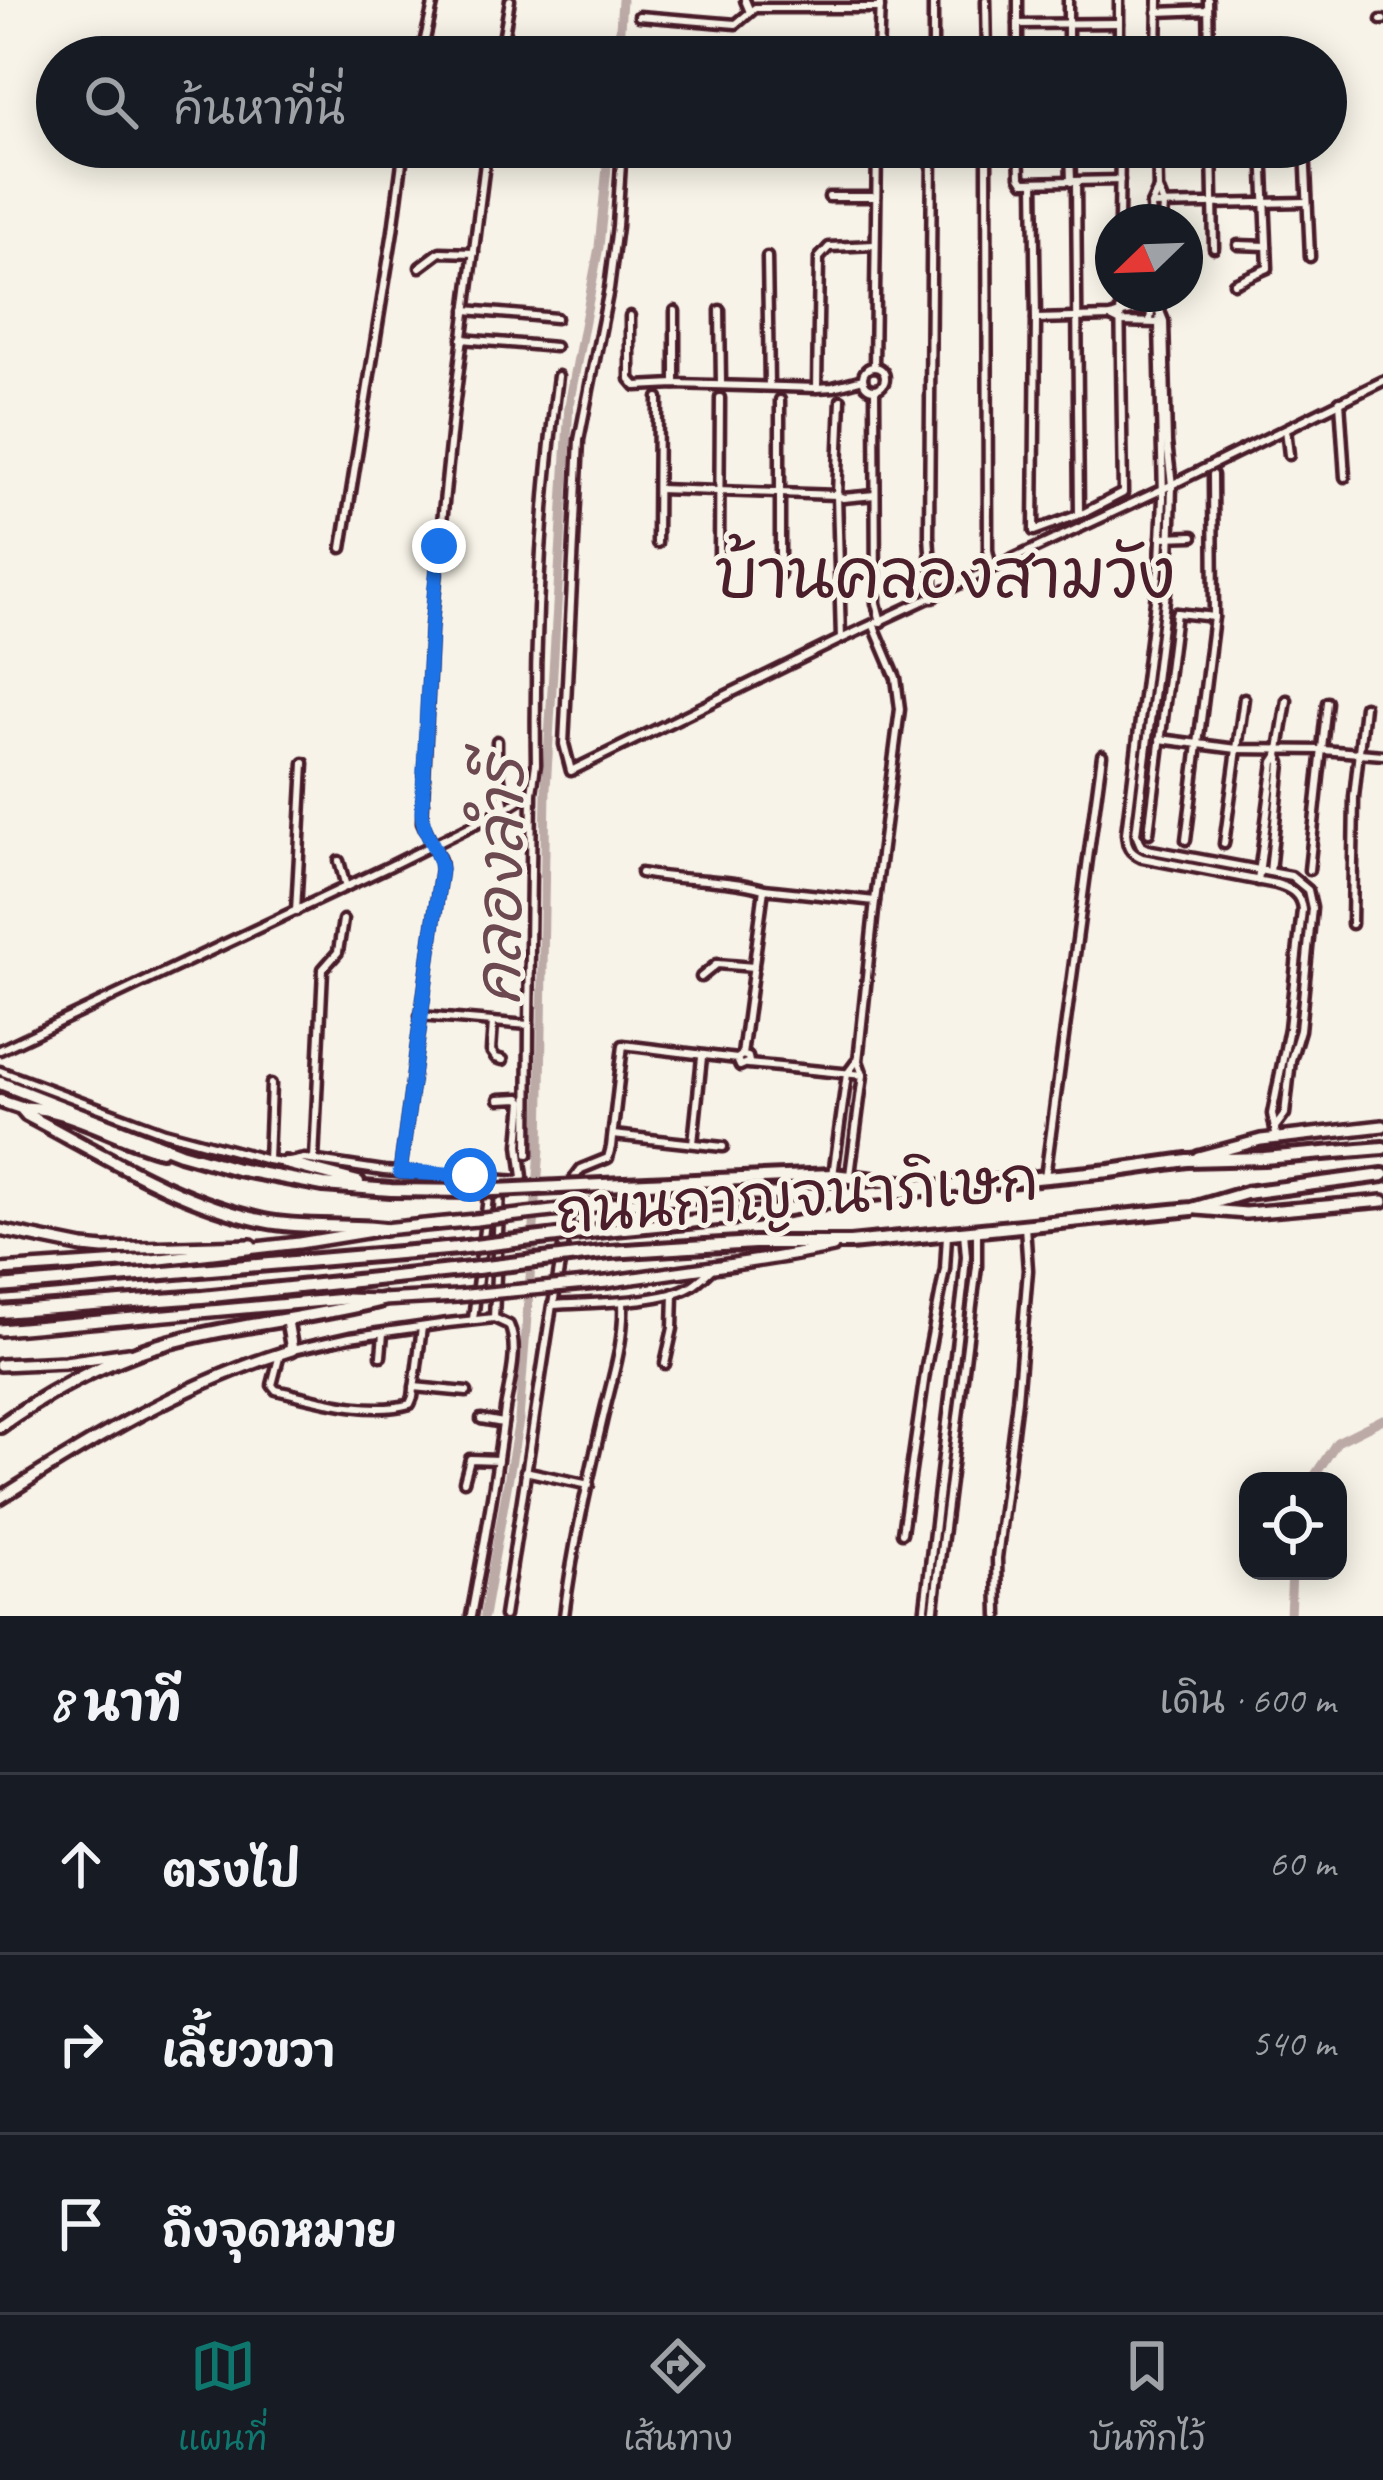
<!DOCTYPE html>
<html lang="th">
<meta charset="utf-8">
<style>
:root{--surface:#171b24;--page:#242831;--text:#f1f3f6;--muted:#9ea1a6;--line:#363941;--accent:#0f766e}
body{margin:0;font-family:Caveat,"Playpen Sans Thai",sans-serif;background:var(--page);color:var(--text)}
.controls{position:absolute;right:36px;bottom:36px;display:grid;overflow:hidden;border-radius:24px;box-shadow:0 6px 30px #0003}
.controls button{width:108px;height:108px;display:grid;place-items:center;padding:0;border:0;border-bottom:3px solid var(--line);background:var(--surface);color:var(--text);font:60px sans-serif}
.compass{position:absolute;left:1095px;top:204px;width:108px;height:108px;border-radius:50%;background:var(--surface);box-shadow:0 6px 30px #0003;rotate:247deg}
.stop{position:absolute;width:36px;height:36px;margin:-27px;border:9px solid #1a73e8;border-radius:50%;background:#fff}
.stop.end{background:#1a73e8;border-color:#fff;box-shadow:0 3px 12px #0008}
.list{margin:0;padding:0;list-style:none}
h2{display:flex;justify-content:space-between;align-items:center;height:156px;margin:0;padding:0 48px;font-size:51px}
h2 small{font-size:39px;font-weight:400;color:var(--muted)}
.list li{display:grid;grid-template-columns:78px 1fr auto;gap:36px;align-items:center;box-sizing:border-box;height:180px;padding:0 48px;border-top:3px solid var(--line)}
.list b{display:block;font-size:45px;white-space:nowrap}
.list em{font-size:39px;font-style:normal;color:var(--muted)}
.icon{flex:none;width:66px;height:66px;fill:none;stroke:currentColor;stroke-width:2;stroke-linecap:round;stroke-linejoin:round}
.map{position:relative;flex:none;width:1383px;height:1616px;overflow:hidden}
.search{position:absolute;background:var(--surface);box-shadow:0 6px 30px #0003;left:36px;right:36px;top:36px;height:132px;display:flex;align-items:center;gap:30px;box-sizing:border-box;padding:0 42px;border-radius:66px;color:var(--muted);font-size:45px}
.sheet{height:696px;background:var(--surface)}
nav{display:flex;justify-content:space-around;align-items:center;box-sizing:border-box;height:168px;border-top:3px solid var(--line);background:var(--surface);font-size:33px;color:var(--muted)}
nav a{display:grid;justify-items:center;gap:6px}
nav .on{color:var(--accent)}
.map>svg:first-child{display:block}
.lines{fill:none;stroke-linecap:round;stroke-linejoin:round}
.canal{stroke:#bcaaa7;stroke-width:9}
.minor-casing{stroke:#4a1f2b;stroke-width:15}
.secondary-casing{stroke:#4a1f2b;stroke-width:18}
.primary-casing{stroke:#4a1f2b;stroke-width:20}
.trunk-casing{stroke:#4a1f2b;stroke-width:20}
.minor{stroke:#f7f3e8;stroke-width:6}
.secondary{stroke:#f7f3e8;stroke-width:9}
.primary{stroke:#f7f3e8;stroke-width:10}
.trunk{stroke:#f7f3e8;stroke-width:10}
.secondary-bridge-casing{stroke:#4a1f2b;stroke-width:18;stroke-linecap:butt}
.primary-bridge-casing{stroke:#4a1f2b;stroke-width:20;stroke-linecap:butt}
.trunk-bridge-casing{stroke:#4a1f2b;stroke-width:20;stroke-linecap:butt}
.secondary-bridge{stroke:#f7f3e8;stroke-width:9}
.primary-bridge{stroke:#f7f3e8;stroke-width:10}
.trunk-bridge{stroke:#f7f3e8;stroke-width:10}
.route{stroke:#1a73e8;stroke-width:15}
.labels{text-anchor:middle;dominant-baseline:central;stroke-width:10;stroke-linejoin:round;paint-order:stroke}
.street-label{font-size:60px;fill:#4a1f2b;stroke:#f7f3e8}
.water-label{font-size:63px;font-style:italic;fill:#6c4950;stroke:#f7f3e8}
.quarter-label{font-size:66px;fill:#4a1f2b;stroke:#f7f3e8}
</style>
<div class="map">
<svg width="1383" height="1616" viewBox="0 0 1383 1616">
<rect width="100%" height="100%" fill="#f7f3e8"/>
<filter id="ink" filterUnits="userSpaceOnUse"><feTurbulence type="fractalNoise" baseFrequency=".00833" numOctaves="2"/><feDisplacementMap in="SourceGraphic" scale="24" xChannelSelector="R" yChannelSelector="G"/><feConvolveMatrix kernelMatrix="1 2 1 2 8 2 1 2 1" color-interpolation-filters="sRGB"/></filter>
<g filter="url(#ink)">
<g class="lines">
<g class="canal">
<path d="M618 57 622 0"/>
<path d="M1311 1481 1337 1442 1383 1419"/>
<path d="M484 1616 519 1420 540 1149 546 789 569 405 599 247 609 147"/>
<path d="M1290 1616 1292 1571"/>
</g>
<g class="minor-casing">
<g id="minor">
<path d="M745 0 750 12"/>
<path d="M986 0 987 57"/>
<path d="M1068 0V57"/>
<path d="M1208 0 1209 57"/>
<path d="M1157 12 1208 10"/>
<path d="M639 16 736 24 755 8H880"/>
<path d="M1381 20H1383"/>
<path d="M1018 24 1119 23"/>
<path d="M836 55H878"/>
<path d="M421 57 434 0"/>
<path d="M500 57 510 0"/>
<path d="M878 57 880 0"/>
<path d="M933 57V0"/>
<path d="M1018 57V0"/>
<path d="M1119 57V0"/>
<path d="M1157 57 1158 0"/>
<path d="M622 147 617 226 609 289 579 440 564 744 571 771 841 639 1163 489 1383 381"/>
<path d="M932 147 929 535 933 598"/>
<path d="M987 147 988 550 992 569"/>
<path d="M1019 147 1020 176 1024 182 1120 180"/>
<path d="M1070 147 1071 182"/>
<path d="M1157 147 1158 189 1164 204 1163 222"/>
<path d="M1212 147 1214 248"/>
<path d="M1305 147 1310 257"/>
<path d="M834 148 877 150"/>
<path d="M1034 182 1036 319 1034 531 1086 512 1123 493 1120 294"/>
<path d="M1076 182 1079 514"/>
<path d="M829 197H876"/>
<path d="M1151 205 1307 202"/>
<path d="M1119 222 1120 147"/>
<path d="M1152 222 1151 205 1158 189"/>
<path d="M1238 245 1267 246"/>
<path d="M767 257 769 385"/>
<path d="M420 267 440 252 474 253"/>
<path d="M1234 283 1268 268 1263 147"/>
<path d="M466 310 556 318"/>
<path d="M720 310 721 384"/>
<path d="M675 311V384"/>
<path d="M630 316V379L636 386 675 384 817 388 833 387 863 379"/>
<path d="M1111 317 1121 322 1159 323 1163 498 1160 561 1126 833C1127 847 1129 852 1142 858L1276 884C1290 888 1301 894 1302 910L1289 1028 1272 1114 1277 1139"/>
<path d="M1036 319 1111 317C1125 311 1145 308 1160 311L1164 321 1167 443 1172 485 1170 560 1136 834 1141 846 1147 849 1291 876 1308 890 1312 908 1300 1030 1291 1060 1285 1114 1276 1126"/>
<path d="M1150 321 1153 294"/>
<path d="M1159 323 1162 294"/>
<path d="M462 339 555 347"/>
<path d="M874 367 877 147"/>
<circle cx="874" cy="378" r="11"/>
<path d="M817 388 819 258 829 247 875 245"/>
<path d="M875 389 876 603 881 622"/>
<path d="M1340 401 1345 477"/>
<path d="M1286 429 1289 455"/>
<path d="M658 489 837 495 843 498 875 495"/>
<path d="M1161 537 1193 536"/>
<path d="M657 543 658 398"/>
<path d="M342 548 393 231 404 147"/>
<path d="M719 558 720 398"/>
<path d="M780 574V400"/>
<path d="M1177 613 1214 617"/>
<path d="M841 639 837 495 841 400"/>
<path d="M1160 739 1237 749 1323 750 1383 755"/>
<path d="M497 741V760L505 809"/>
<path d="M1149 833 1176 613"/>
<path d="M1186 840 1214 617 1213 475"/>
<path d="M1224 844 1244 698"/>
<path d="M339 861 346 887"/>
<path d="M1309 870 1327 702"/>
<path d="M1270 872 1281 763 1278 756"/>
<path d="M641 873C682 881 724 878 764 889"/>
<path d="M1258 881 1274 762 1278 756 1287 700"/>
<path d="M296 911 304 763"/>
<path d="M1352 924 1354 797 1364 706"/>
<path d="M701 977 717 964 754 967"/>
<path d="M420 1016 529 1025 528 1154"/>
<path d="M493 1023 491 1051 496 1058 503 1060"/>
<path d="M529 1025 532 793 536 764C534 634 541 505 558 376"/>
<path d="M0 1050 390 866 505 809 531 793"/>
<path d="M742 1055 764 889 875 901"/>
<path d="M748 1064 863 1075"/>
<path d="M0 1071 164 1132 268 1160 285 1163 304 1159 384 1171 519 1181 523 1177 519 1145 523 1101 520 1098 499 1099"/>
<path d="M613 1135 723 1147"/>
<path d="M693 1143 702 1057"/>
<path d="M268 1160 271 1084"/>
<path d="M314 1160 323 969 338 952 343 920"/>
<path d="M400 1172 441 869 440 860 422 822 431 628 453 416 487 147"/>
<path d="M833 1175 847 1074 856 1062"/>
<path d="M850 1175 863 1075 858 1061 875 901 900 709 896 678 874 626"/>
<path d="M1045 1177 1102 755"/>
<path d="M714 1267C707 1273 699 1281 691 1286 660 1304 589 1302 553 1305L575 1177 581 1169 608 1158 611 1147 623 1045 737 1059 742 1055 748 1057 749 1062 740 1066 737 1059"/>
<path d="M494 1318 500 1190"/>
<path d="M473 1319 489 1189"/>
<path d="M292 1350 350 1337 448 1323 494 1318 509 1325C520 1349 509 1384 505 1409 496 1478 484 1547 471 1616"/>
<path d="M280 1354 272 1385 276 1390C315 1399 370 1416 410 1404L413 1397 422 1327"/>
<path d="M381 1356 383 1333"/>
<path d="M665 1364 673 1328 674 1293"/>
<path d="M414 1387 467 1392"/>
<path d="M481 1419 503 1423"/>
<path d="M525 1471 589 1485"/>
<path d="M464 1481 470 1459 498 1460"/>
<path d="M902 1533 926 1367 945 1269 947 1235"/>
<path d="M504 1616 552 1305"/>
<path d="M564 1616C572 1551 587 1486 602 1422 611 1382 625 1343 623 1302"/>
<path d="M924 1616 963 1288 966 1256 964 1232"/>
<path d="M933 1616 977 1266V1233"/>
<path d="M998 1616 997 1558 1017 1400 1028 1270 1025 1226"/>
</g>
</g>
<g class="secondary-casing">
<g id="secondary">
<path d="M1198 1157 1261 1140 1383 1126"/>
<path d="M620 1203 745 1194H849"/>
<path d="M1197 1209 1246 1213 1383 1201"/>
<path d="M0 1230 83 1247 104 1249 251 1245"/>
<path d="M0 1270 152 1260 299 1243 384 1229 476 1220"/>
<path d="M607 1282C683 1270 759 1263 833 1247"/>
<path d="M0 1330 345 1299 382 1300 457 1296"/>
<path d="M0 1365 65 1362 129 1353"/>
<path d="M0 1498C93 1439 186 1382 292 1350L287 1321"/>
</g>
</g>
<g class="primary-casing">
<g id="primary">
<path d="M0 1083 180 1153 237 1169 323 1185 391 1190 472 1191"/>
<path d="M21 1108C64 1104 118 1140 161 1150"/>
<path d="M285 1163 358 1182"/>
<path d="M624 1184 833 1175 926 1186"/>
</g>
</g>
<g class="trunk-casing">
<g id="trunk">
<path d="M0 1101 21 1108 27 1115C103 1155 179 1203 264 1221 303 1229 344 1224 384 1229"/>
<path d="M615 1229 749 1216 872 1194 1110 1171 1187 1160 1264 1158 1383 1148"/>
<path d="M610 1252 754 1243H850L1192 1209 1246 1193 1383 1175"/>
<path d="M0 1287 458 1248"/>
<path d="M0 1312 202 1297 461 1270"/>
<path d="M0 1426C42 1396 90 1370 138 1352 215 1325 303 1321 382 1300"/>
</g>
</g>
<use href="#minor" class="minor"/>
<use href="#secondary" class="secondary"/>
<use href="#primary" class="primary"/>
<use href="#trunk" class="trunk"/>
<g class="secondary-bridge-casing">
<g id="secondary-bridge">
<path d="M476 1220 620 1203"/>
<path d="M457 1296 607 1282"/>
</g>
</g>
<g class="primary-bridge-casing">
<path id="primary-bridge" d="M472 1191 624 1184"/>
</g>
<g class="trunk-bridge-casing">
<g id="trunk-bridge">
<path d="M458 1248 615 1229"/>
<path d="M461 1270 610 1252"/>
</g>
</g>
<use href="#secondary-bridge" class="secondary-bridge"/>
<use href="#primary-bridge" class="primary-bridge"/>
<use href="#trunk-bridge" class="trunk-bridge"/>
</g>
</g>
<g class="lines" filter="url(#ink)">
<path class="route" d="M439 546 431 628 422 812C422 834 439 848 441 869L400 1172 470 1175"/>
</g>
<g class="labels">
<g class="street-label">
<text transform="translate(797 1196) rotate(-4)">ถนนกาญจนาภิเษก</text>
</g>
<g class="water-label">
<text transform="translate(501 881) rotate(-89)">คลองลำรี</text>
</g>
<g class="quarter-label">
<text x="945" y="575">บ้านคลองสามวัง</text>
</g>
</g>
</svg>
<div class="controls">
<button><svg class="icon" aria-label="locate" viewBox="0 0 24 24"><circle cx="12" cy="12" r="6"/><path d="M12 2v4M12 18v4M2 12h4M18 12h4"/></svg></button>
</div>
<svg class="compass" viewBox="-18 -18 36 36"><path d="M0-13l5 13h-10z" fill="#e53935"/><path d="M0 13l5-13h-10z" fill="#9ea1a6"/></svg>
<div class="stop" style="left:470px;top:1175px"></div>
<div class="stop end" style="left:439px;top:546px"></div>
<div class="search"><svg class="icon" aria-label="search" viewBox="0 0 24 24"><circle cx="10" cy="10" r="6"/><path d="M15 15l6 6"/></svg>ค้นหาที่นี่</div>
</div>
<section class="sheet">
<h2>8 นาที<small>เดิน · 600 m</small></h2>
<ul class="list">
<li><svg class="icon" aria-label="ahead" viewBox="0 0 24 24"><path d="M12 20V5M6 11l6-6 6 6"/></svg><div><b>ตรงไป</b></div><em>60 m</em></li>
<li><svg class="icon" aria-label="right" viewBox="0 0 24 24"><path d="M7 20v-9h11M14 6l5 5-5 5"/></svg><div><b>เลี้ยวขวา</b></div><em>540 m</em></li>
<li><svg class="icon" aria-label="arrive" viewBox="0 0 24 24"><path d="M6 21V4h12l-3 4 3 4H6"/></svg><div><b>ถึงจุดหมาย</b></div></li>
</ul>
</section>
<nav>
<a class="on"><svg class="icon" aria-label="map" viewBox="0 0 24 24"><path d="M3 6l6-2 6 2 6-2v14l-6 2-6-2-6 2zM9 4v14M15 6v14"/></svg>แผนที่</a>
<a><svg class="icon" aria-label="directions" viewBox="0 0 24 24"><path d="M12 3l9 9-9 9-9-9zM9 14v-3h6M13 9l2 2-2 2"/></svg>เส้นทาง</a>
<a><svg class="icon" aria-label="saved" viewBox="0 0 24 24"><path d="M7 4h10v16l-5-4-5 4z"/></svg>บันทึกไว้</a>
</nav>
